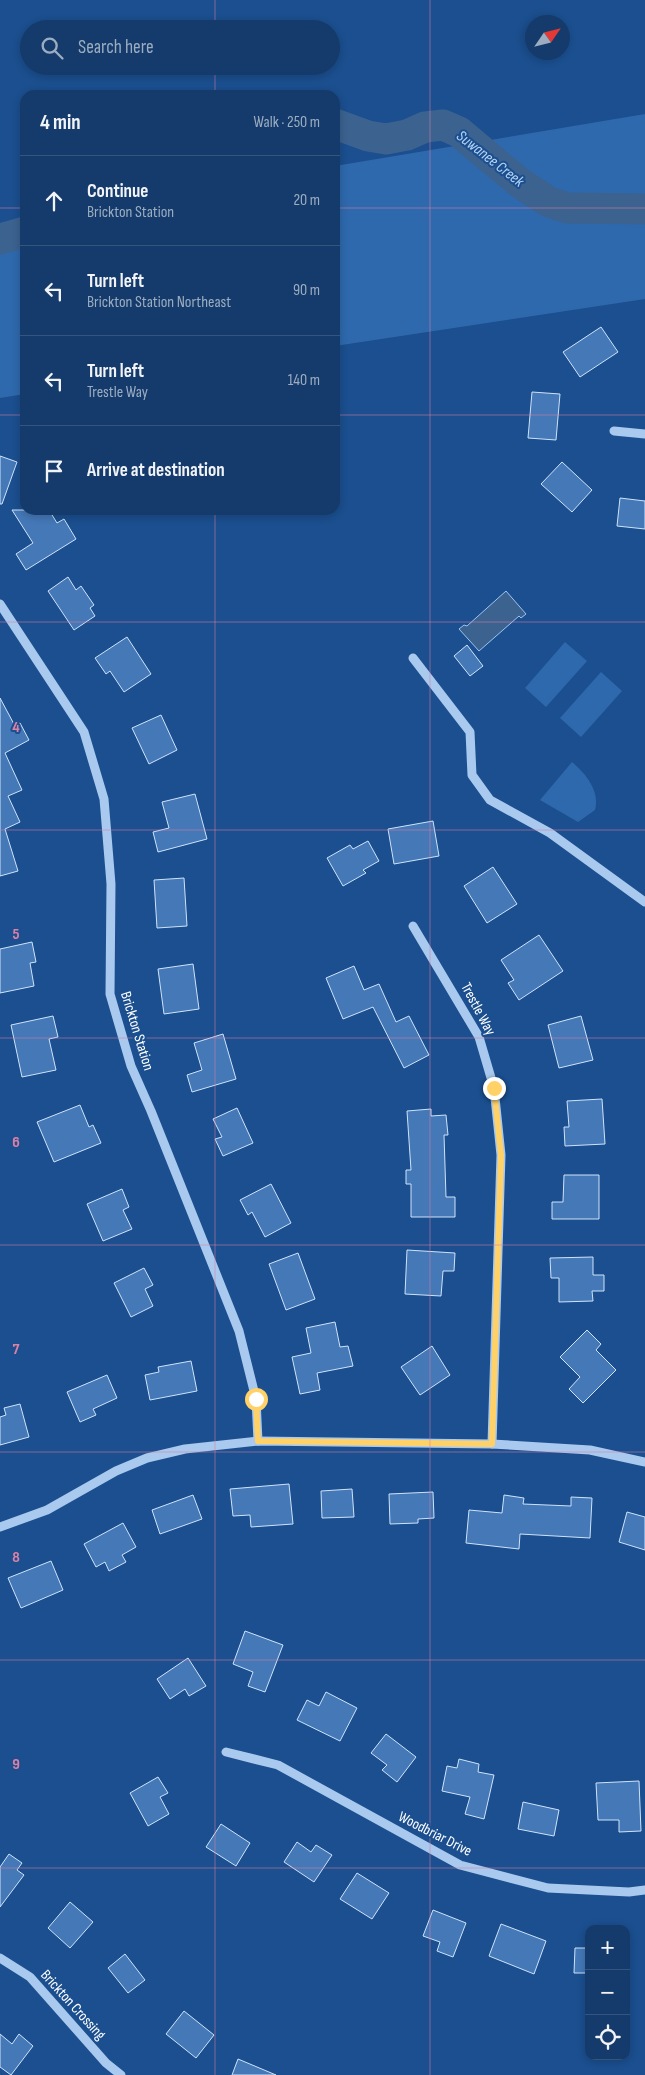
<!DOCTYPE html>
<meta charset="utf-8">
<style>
:root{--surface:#143b6b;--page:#1d4271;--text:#f1f3f6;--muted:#9dadc1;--line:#33557e}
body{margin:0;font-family:"Sofia Sans Condensed",sans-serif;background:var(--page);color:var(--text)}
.controls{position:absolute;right:15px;bottom:15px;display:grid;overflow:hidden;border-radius:10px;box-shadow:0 2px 8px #0003}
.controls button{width:45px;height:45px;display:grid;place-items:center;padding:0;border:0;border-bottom:1px solid var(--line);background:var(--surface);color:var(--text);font:25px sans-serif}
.compass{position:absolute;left:525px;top:15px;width:45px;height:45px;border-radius:50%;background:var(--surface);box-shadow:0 2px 8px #0003;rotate:55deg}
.stop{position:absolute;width:15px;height:15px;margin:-11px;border:4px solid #ffd166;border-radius:50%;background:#fff}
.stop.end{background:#ffd166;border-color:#fff;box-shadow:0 1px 5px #0008}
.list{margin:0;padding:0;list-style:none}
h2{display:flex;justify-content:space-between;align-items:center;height:65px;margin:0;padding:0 20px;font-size:21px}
h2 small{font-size:16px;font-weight:400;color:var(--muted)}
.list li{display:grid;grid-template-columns:32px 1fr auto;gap:15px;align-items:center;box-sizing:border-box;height:90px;padding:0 20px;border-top:1px solid var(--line)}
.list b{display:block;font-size:19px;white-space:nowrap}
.list p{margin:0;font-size:16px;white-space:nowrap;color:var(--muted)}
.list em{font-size:16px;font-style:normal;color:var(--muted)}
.icon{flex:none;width:28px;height:28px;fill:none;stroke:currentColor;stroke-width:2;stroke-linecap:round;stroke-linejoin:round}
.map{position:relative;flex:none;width:645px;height:2075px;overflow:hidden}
.search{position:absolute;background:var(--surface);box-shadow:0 2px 8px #0003;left:20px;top:20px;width:320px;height:55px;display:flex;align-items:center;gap:12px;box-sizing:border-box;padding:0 18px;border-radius:28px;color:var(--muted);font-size:19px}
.panel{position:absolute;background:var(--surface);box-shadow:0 2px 8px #0003;left:20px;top:90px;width:320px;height:425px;border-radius:15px}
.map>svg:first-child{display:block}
.green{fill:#2e69ad}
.water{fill:#3c6290;stroke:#9cc4f0}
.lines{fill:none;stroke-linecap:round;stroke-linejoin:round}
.river{stroke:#3c6290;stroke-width:31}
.building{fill:#4478b7;stroke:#cfe3fa}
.minor{stroke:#a9c9ee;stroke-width:9}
.route{stroke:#ffd166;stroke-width:6}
.grid{fill:none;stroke:#dd80a5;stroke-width:1;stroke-opacity:0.55}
.labels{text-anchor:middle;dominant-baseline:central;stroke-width:4;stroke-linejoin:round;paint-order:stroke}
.street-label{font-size:15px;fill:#fff;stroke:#1b4f8f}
.water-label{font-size:16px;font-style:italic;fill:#b5d3f5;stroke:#1b4f8f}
.grid-label{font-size:16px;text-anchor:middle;font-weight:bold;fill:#dd80a5;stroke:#1b4f8f;stroke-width:4;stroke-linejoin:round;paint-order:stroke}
</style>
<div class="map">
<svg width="645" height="2075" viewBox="0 0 645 2075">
<rect width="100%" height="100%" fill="#1b4f8f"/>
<g class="green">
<path d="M645 114V299L335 346V166Z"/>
<path d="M25 219V394L0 398V223Z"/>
<path d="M565 642 587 661 546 707 525 688Z"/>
<path d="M601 672 622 691 581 737 560 718Z"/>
<path d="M572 762C586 774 600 791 595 810L578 822 540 800Z"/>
</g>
<path class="water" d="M506 591 526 614 521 618 519 616 479 651 459 629 464 625 467 626Z"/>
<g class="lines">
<g class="river">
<path d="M335 124 368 136 386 139 407 135 425 127 443 125 459 132 520 183 549 202 567 208 645 209"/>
<path d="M0 239 25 232"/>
</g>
</g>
<g class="building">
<path d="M601 327 618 352 580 377 563 352Z"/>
<path d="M532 392 560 394 556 440 528 438Z"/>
<path d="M0 456 17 462 2 504H0Z"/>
<path d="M562 462 592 490 572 512 541 484Z"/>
<path d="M620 498 645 501V529L617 526Z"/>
<path d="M12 510H49L57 523 64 519 76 539 26 570 16 554 33 543Z"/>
<path d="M68 577 76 590 81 586 94 605 90 608 95 616 74 630 48 591Z"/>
<path d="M127 637 151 674 124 692 110 671 106 674 95 658Z"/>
<path d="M467 645 483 666 470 676 454 656Z"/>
<path d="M0 698 15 726 20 723 29 740 5 753 22 790 8 796 20 822 5 829 18 871 0 876Z"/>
<path d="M161 715 177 750 149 764 132 728Z"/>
<path d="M195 794 207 839 158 852 153 832 169 828 162 802Z"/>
<path d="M433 821 439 856 394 864 388 829Z"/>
<path d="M368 841 379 861 363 870 366 873 343 886 327 858 350 845 353 849Z"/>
<path d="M493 867 517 904 487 923 464 886Z"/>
<path d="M184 878 187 926 157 928 154 880Z"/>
<path d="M539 935 563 971 519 1000 508 983 514 980 501 960Z"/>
<path d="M32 942 36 962 30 963 34 986 0 993V949Z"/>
<path d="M193 964 199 1009 164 1014 158 969Z"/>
<path d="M354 966 364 990 379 984 396 1022 409 1016 429 1055 404 1068 373 1007 343 1019 326 978Z"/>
<path d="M53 1016 58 1037 49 1039 56 1070 22 1077 11 1025Z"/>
<path d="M581 1016 593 1060 559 1068 548 1025Z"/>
<path d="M223 1034 236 1079 192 1092 187 1075 202 1070 194 1043Z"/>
<path d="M602 1099 605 1144 565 1146 564 1127H569L567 1101Z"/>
<path d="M80 1105 89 1127 93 1125 101 1143 54 1162 37 1122Z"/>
<path d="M237 1108 253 1143 223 1156 215 1139 222 1137 213 1119Z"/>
<path d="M431 1109V1116L446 1115 448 1135H444L446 1197H455V1217H411V1184H406V1170H411L407 1111Z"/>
<path d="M564 1175H599V1219H552V1202H563Z"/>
<path d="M271 1184 291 1223 265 1237 252 1212 248 1215 240 1200Z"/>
<path d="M122 1189 129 1207 123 1210 132 1229 103 1241 87 1204Z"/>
<path d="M407 1250 455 1253 454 1271H443L441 1296 405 1294Z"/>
<path d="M298 1253 315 1299 286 1310 269 1264Z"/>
<path d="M593 1257V1275H604V1291H592L593 1301 559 1302V1278H551L550 1258Z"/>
<path d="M144 1268 153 1285 145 1289 153 1306 131 1317 114 1283Z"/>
<path d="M335 1322 340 1347 348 1346 353 1366 317 1373 320 1390 300 1394 292 1357 311 1353 306 1328Z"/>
<path d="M587 1330 601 1344 596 1350 616 1370 583 1403 569 1389 580 1377 560 1357Z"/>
<path d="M432 1346 450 1375 420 1395 401 1367Z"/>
<path d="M191 1361 197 1391 150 1400 145 1375 159 1372 158 1367Z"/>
<path d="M107 1375 117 1398 93 1409 96 1415 80 1422 67 1392Z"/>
<path d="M20 1404 29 1437 0 1445V1417L6 1415 4 1408Z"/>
<path d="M289 1484 293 1524 251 1527 250 1515 233 1516 230 1489Z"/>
<path d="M352 1489 354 1517 322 1518 321 1491Z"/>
<path d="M433 1492 434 1518 418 1519V1523L390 1524 389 1494Z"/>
<path d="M193 1495 202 1519 160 1534 152 1510Z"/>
<path d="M504 1495 524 1498 523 1504 571 1506V1497L592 1498 590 1538 520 1534 519 1549 466 1543 469 1510 502 1513Z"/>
<path d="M627 1512 645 1517V1550L619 1542Z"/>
<path d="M123 1523 136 1547 122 1555 126 1562 109 1571 105 1562 96 1567 84 1544Z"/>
<path d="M51 1561 63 1590 21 1608 8 1578Z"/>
<path d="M245 1631 283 1645 265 1692 248 1686 253 1672 233 1664Z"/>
<path d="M188 1658 206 1686 189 1696 185 1689 170 1699 157 1679Z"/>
<path d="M326 1692 357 1708 340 1741 297 1720 307 1700 319 1706Z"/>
<path d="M386 1734 416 1757 397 1782 382 1770 387 1765 371 1753Z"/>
<path d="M459 1759 479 1764 478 1772 494 1775 484 1819 465 1814 470 1797 442 1791 447 1766 457 1768Z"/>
<path d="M158 1777 168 1793 160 1797 169 1814 148 1826 130 1793Z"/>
<path d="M639 1781 641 1831 619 1832V1820H598L596 1783Z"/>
<path d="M523 1802 559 1810 554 1836 518 1829Z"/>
<path d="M221 1824 250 1843 236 1866 206 1847Z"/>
<path d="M297 1842 311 1852 316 1845 332 1855 314 1882 284 1862Z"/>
<path d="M9 1854 22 1863 17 1870 24 1875 0 1907V1867Z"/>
<path d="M357 1873 389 1893 372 1919 340 1899Z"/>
<path d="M70 1902 93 1922 70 1948 48 1928Z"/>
<path d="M433 1910 466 1923 453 1957 437 1951 440 1942 423 1936Z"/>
<path d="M501 1924 546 1941 534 1974 489 1956Z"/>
<path d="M575 1948H589V1973H574Z"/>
<path d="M125 1954 145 1980 128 1993 108 1968Z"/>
<path d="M184 2011 214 2035 196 2058 166 2034Z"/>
<path d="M0 2034 12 2044 19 2034 33 2046 11 2075 0 2067Z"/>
<path d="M238 2059 276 2075H232Z"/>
</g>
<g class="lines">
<g class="minor">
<path d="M614 431 645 434"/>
<path d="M0 604 84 732 104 799 111 884 110 994 131 1066 151 1111 239 1331 256 1399 258 1441"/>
<path d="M413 658 470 732 472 775 490 800 550 833 645 902"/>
<path d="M413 926 479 1037 494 1088 501 1155 492 1444"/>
<path d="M0 1527 47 1510 116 1471 147 1458 185 1449 258 1441 492 1444 590 1450 645 1462"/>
<path d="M226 1752 278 1765 460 1865 548 1888 629 1892 645 1890"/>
<path d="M0 1958 30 1977 106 2063 121 2075"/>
</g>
</g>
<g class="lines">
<path class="route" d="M256 1399 258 1441 492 1444 501 1155 494 1088"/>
</g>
<path class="grid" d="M215 0V29M430 0V2075M215 66V95M0 208H25M335 208H645M0 415H25M335 415H645M215 510V2075M0 622H645M0 830H645M0 1038H645M0 1245H645M0 1452H645M0 1660H645M0 1868H645"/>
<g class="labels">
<g class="street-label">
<text transform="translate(478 1009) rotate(62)">Trestle Way</text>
<text transform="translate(137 1031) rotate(73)">Brickton Station</text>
<text transform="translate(435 1834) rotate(27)">Woodbriar Drive</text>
<text transform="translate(73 2005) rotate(48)">Brickton Crossing</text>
</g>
<g class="water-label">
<text transform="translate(490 159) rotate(38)">Suwanee Creek</text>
</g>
</g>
<g class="grid-label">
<text x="16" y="732">4</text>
<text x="16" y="939">5</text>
<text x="16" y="1147">6</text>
<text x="16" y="1354">7</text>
<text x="16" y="1562">8</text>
<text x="16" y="1769">9</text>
</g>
</svg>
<div class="controls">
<button>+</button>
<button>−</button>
<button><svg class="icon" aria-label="locate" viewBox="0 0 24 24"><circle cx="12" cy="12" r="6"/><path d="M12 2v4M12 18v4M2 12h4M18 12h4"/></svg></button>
</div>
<svg class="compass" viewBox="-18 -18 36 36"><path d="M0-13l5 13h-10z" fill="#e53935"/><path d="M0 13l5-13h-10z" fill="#9dadc1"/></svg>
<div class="stop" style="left:256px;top:1399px"></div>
<div class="stop end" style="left:494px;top:1088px"></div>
<div class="search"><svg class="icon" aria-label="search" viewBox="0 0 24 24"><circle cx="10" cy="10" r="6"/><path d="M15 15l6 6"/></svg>Search here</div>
<section class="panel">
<h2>4 min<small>Walk · 250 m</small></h2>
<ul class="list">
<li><svg class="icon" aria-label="ahead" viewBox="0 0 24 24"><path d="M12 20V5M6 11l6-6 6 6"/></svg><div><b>Continue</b><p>Brickton Station</p></div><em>20 m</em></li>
<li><svg class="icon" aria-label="left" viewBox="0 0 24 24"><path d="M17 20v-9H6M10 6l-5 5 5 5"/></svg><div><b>Turn left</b><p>Brickton Station Northeast</p></div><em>90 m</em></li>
<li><svg class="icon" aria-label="left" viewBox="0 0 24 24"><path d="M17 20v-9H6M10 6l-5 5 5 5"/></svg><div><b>Turn left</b><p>Trestle Way</p></div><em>140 m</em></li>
<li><svg class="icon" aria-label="arrive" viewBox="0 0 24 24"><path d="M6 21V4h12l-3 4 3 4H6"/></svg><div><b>Arrive at destination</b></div></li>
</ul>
</section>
</div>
